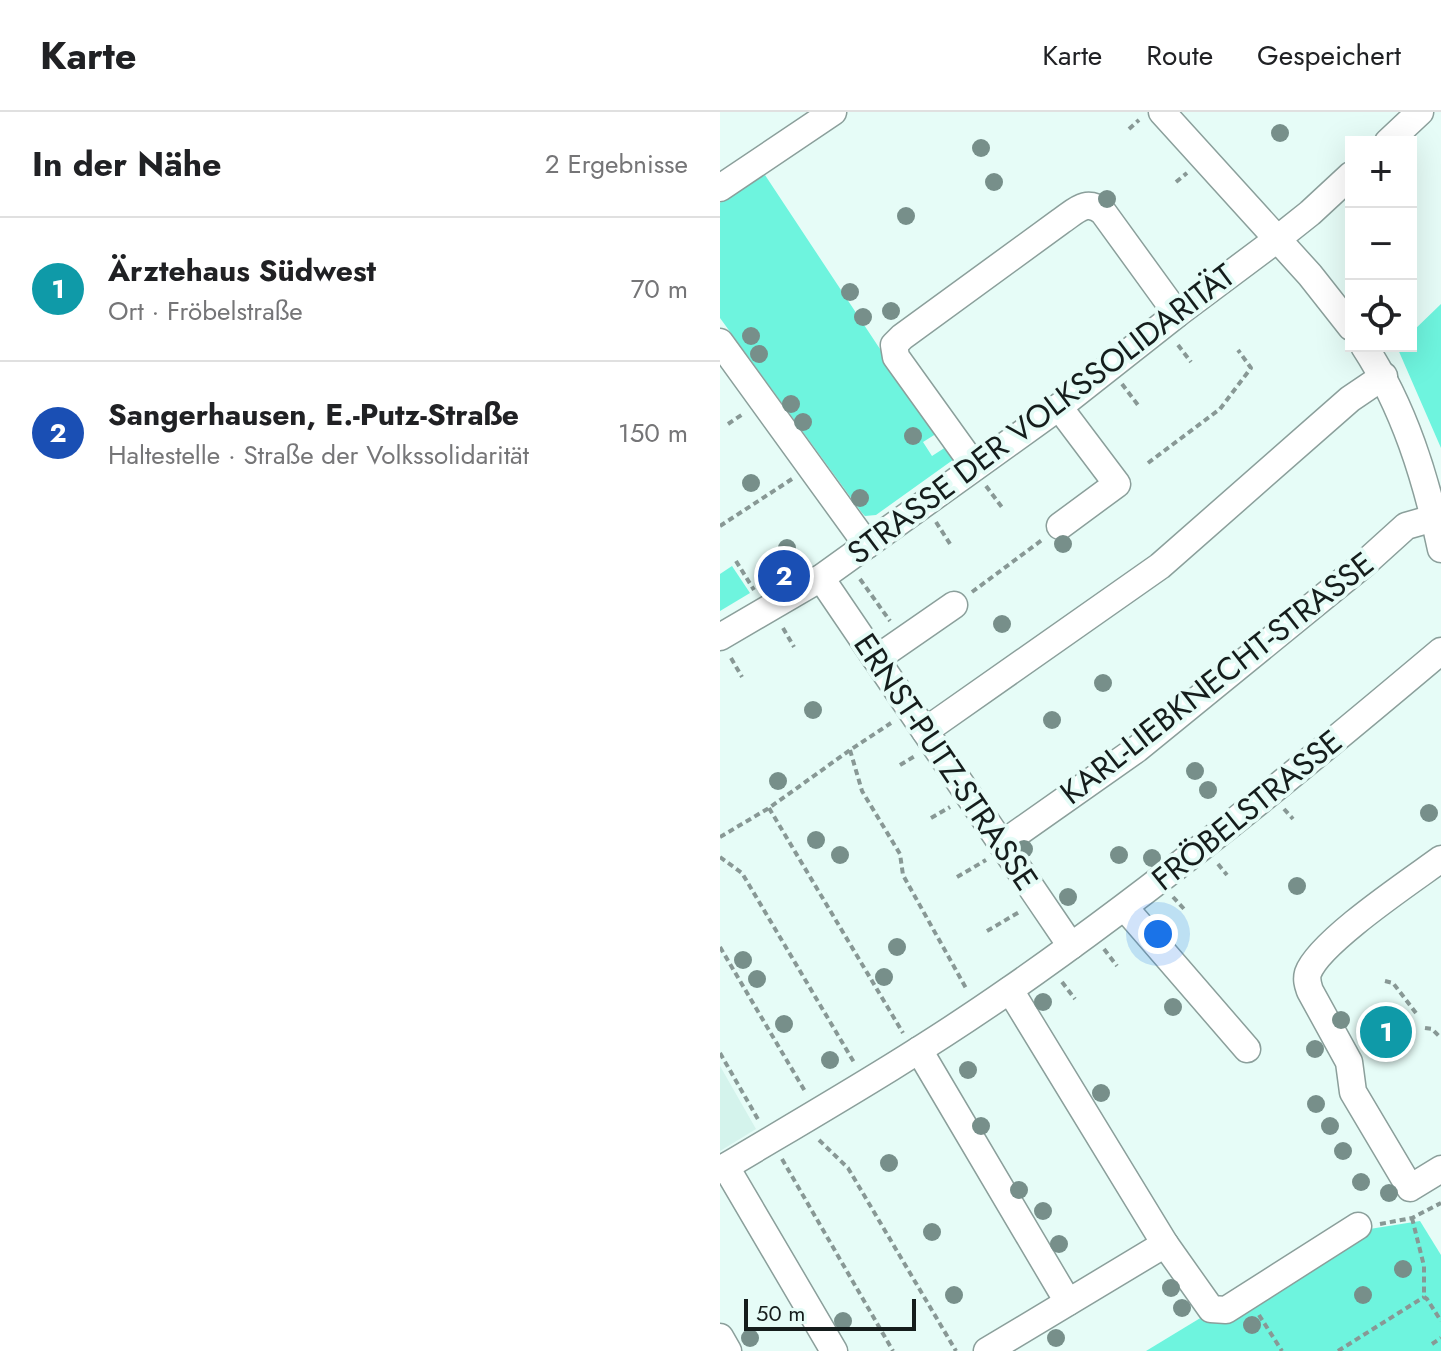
<!DOCTYPE html>
<html lang="de">
<meta charset="utf-8">
<style>
:root{--surface:#fff;--page:#f2f2f2;--text:#202124;--muted:#757577;--line:#e0e0e0;--accent:#ea580c}
body{margin:0;font-family:Jost,sans-serif;background:var(--page);color:var(--text)}
.controls{position:absolute;right:24px;top:24px;display:grid;overflow:hidden;border-radius:0px;box-shadow:0 8px 32px #0002}
.controls button{width:72px;height:72px;display:grid;place-items:center;padding:0;border:0;border-bottom:2px solid var(--line);background:var(--surface);color:var(--text);font:40px sans-serif}
.scale{position:absolute;left:24px;bottom:20px;width:172px;box-sizing:border-box;padding-left:8px;border:4px solid #151d1c;border-top:0;font-size:22px;line-height:28px;white-space:nowrap;color:#151d1c;-webkit-text-stroke:6px #e6fcf7;paint-order:stroke}
.you{position:absolute;left:438px;top:822px;width:28px;height:28px;margin:-20px;border:6px solid #fff;border-radius:50%;background:#1a73e8;box-shadow:0 0 0 12px #1a73e833}
.badge{display:grid;place-items:center;width:52px;height:52px;border-radius:50%;background:var(--accent);color:#fff;font-size:26px;font-weight:700}
.pin{position:absolute;translate:-50% -50%;border:4px solid #fff;box-shadow:0 2px 8px #0006}
.list{margin:0;padding:0;list-style:none}
h2{display:flex;justify-content:space-between;align-items:center;height:104px;margin:0;padding:0 32px;font-size:34px}
h2 small{font-size:26px;font-weight:400;color:var(--muted)}
.list li{display:grid;grid-template-columns:52px 1fr auto;gap:24px;align-items:center;box-sizing:border-box;height:144px;padding:0 32px;border-top:2px solid var(--line)}
.list b{display:block;font-size:30px;white-space:nowrap}
.list p{margin:0;font-size:26px;white-space:nowrap;color:var(--muted)}
.list em{font-size:26px;font-style:normal;color:var(--muted)}
.icon{flex:none;width:44px;height:44px;fill:none;stroke:currentColor;stroke-width:2;stroke-linecap:round;stroke-linejoin:round}
.map{position:relative;flex:none;width:721px;height:1239px;overflow:hidden}
header{display:flex;align-items:center;gap:48px;box-sizing:border-box;height:112px;padding:0 40px;background:var(--surface);border-bottom:2px solid var(--line)}
header strong{font-size:38px}
nav{display:flex;gap:44px;margin-inline-start:auto;font-size:28px}
main{display:flex}
aside{flex:1;background:var(--surface)}
.map>svg:first-child{display:block}
.built{fill:#d4f3ec}
.green{fill:#6ef4de}
.lines{fill:none;stroke-linecap:round;stroke-linejoin:round}
.minor-casing{stroke:#8b9f9b;stroke-width:29}
.path{stroke:#889895;stroke-width:4;stroke-dasharray:6 4;stroke-linecap:butt}
.minor{stroke:#fff;stroke-width:26}
.tree{fill:#778f8a}
.labels{text-anchor:middle;dominant-baseline:central;stroke-width:8;stroke-linejoin:round;paint-order:stroke}
.street-label{font-size:32px;fill:#151d1c;stroke:#e6fcf7}
</style>
<header>
<strong>Karte</strong>
<nav><a>Karte</a><a>Route</a><a>Gespeichert</a></nav>
</header>
<main>
<aside>
<h2>In der Nähe<small>2 Ergebnisse</small></h2>
<ul class="list">
<li><span class="badge" style="background:#0f9aa8">1</span><div><b>Ärztehaus Südwest</b><p>Ort · Fröbelstraße</p></div><em>70 m</em></li>
<li><span class="badge" style="background:#1a4fb4">2</span><div><b>Sangerhausen, E.-Putz-Straße</b><p>Haltestelle · Straße der Volkssolidarität</p></div><em>150 m</em></li>
</ul>
</aside>
<div class="map">
<svg width="721" height="1239" viewBox="0 0 721 1239">
<rect width="100%" height="100%" fill="#e6fcf7"/>
<path class="built" d="M0 954 36 1017 0 1039Z"/>
<g class="green">
<path d="M45 63 158 234 219 320 203 330 212 344 229 333 237 345 156 403 145 404 142 401 0 206V91Z"/>
<path d="M721 192V336L677 235 691 234V221Z"/>
<path d="M12 454 30 481 0 499V462Z"/>
<path d="M700 1109 721 1143V1239H426L482 1205 637 1119Z"/>
</g>
<g class="lines">
<g class="minor-casing">
<g id="minor">
<path d="M442 0 590 163 631 215"/>
<path d="M668 30 700 0"/>
<path d="M0 76 113 0"/>
<path d="M0 230 147 433"/>
<path d="M644 234C684 295 706 366 721 437"/>
<path d="M339 295 397 372 340 414"/>
<path d="M255 355 176 245 174 233 182 225 341 109C356 99 366 86 383 100L457 202"/>
<path d="M101 466 351 834"/>
<path d="M0 525 101 466 339 295 457 202 556 128 590 101 631 63"/>
<path d="M156 547 234 493"/>
<path d="M205 619 440 454 630 287 664 264"/>
<path d="M282 732 417 637 644 452 686 414 714 406"/>
<path d="M721 747C691 769 599 830 588 861 586 868 588 873 590 879L629 950 633 980 690 1076 721 1057"/>
<path d="M405 796 527 937"/>
<path d="M290 878 445 1132 491 1197 506 1198 638 1114"/>
<path d="M199 938 348 1190"/>
<path d="M6 1055 114 1239"/>
<path d="M0 1058C97 1000 195 944 288 879 439 774 581 657 721 539"/>
<path d="M0 1225 8 1239"/>
<path d="M267 1239 445 1132"/>
</g>
</g>
<g class="path">
<path d="M409 17 419 8"/>
<path d="M456 70 467 61"/>
<path d="M458 233 471 250"/>
<path d="M402 272 418 293"/>
<path d="M8 312 23 302"/>
<path d="M428 351 500 297 531 256 518 238"/>
<path d="M266 374 284 398"/>
<path d="M216 410 232 435"/>
<path d="M0 414 72 367"/>
<path d="M16 449 34 478"/>
<path d="M140 467 170 509"/>
<path d="M252 480 322 428"/>
<path d="M63 516 74 535"/>
<path d="M11 546 22 565"/>
<path d="M130 638 142 679 180 742 183 763 247 878"/>
<path d="M180 653 195 644"/>
<path d="M49 696 183 921"/>
<path d="M564 697 573 707"/>
<path d="M211 706 230 695"/>
<path d="M0 725 49 696 130 638 171 611"/>
<path d="M0 745 22 761 135 952"/>
<path d="M498 752 507 763"/>
<path d="M237 765 266 748"/>
<path d="M453 785 465 798"/>
<path d="M267 819 301 799"/>
<path d="M0 835 86 981"/>
<path d="M384 837 397 854"/>
<path d="M665 869 673 871 696 901"/>
<path d="M342 870 355 887"/>
<path d="M705 916 712 917 721 926"/>
<path d="M0 941 39 1009"/>
<path d="M99 1028 128 1056 236 1239"/>
<path d="M62 1047 173 1239"/>
<path d="M692 1106 704 1154V1185L707 1187 721 1209"/>
<path d="M660 1112 692 1106 721 1091"/>
<path d="M539 1203 562 1239"/>
<path d="M712 1232 721 1226"/>
<path d="M618 1239 704 1185"/>
</g>
<use href="#minor" class="minor"/>
</g>
<g class="tree">
<circle cx="560" cy="21" r="9"/>
<circle cx="261" cy="36" r="9"/>
<circle cx="274" cy="70" r="9"/>
<circle cx="387" cy="87" r="9"/>
<circle cx="186" cy="104" r="9"/>
<circle cx="130" cy="180" r="9"/>
<circle cx="171" cy="199" r="9"/>
<circle cx="143" cy="205" r="9"/>
<circle cx="31" cy="224" r="9"/>
<circle cx="39" cy="242" r="9"/>
<circle cx="71" cy="292" r="9"/>
<circle cx="83" cy="310" r="9"/>
<circle cx="193" cy="324" r="9"/>
<circle cx="31" cy="371" r="9"/>
<circle cx="140" cy="386" r="9"/>
<circle cx="343" cy="432" r="9"/>
<circle cx="67" cy="436" r="9"/>
<circle cx="282" cy="512" r="9"/>
<circle cx="383" cy="571" r="9"/>
<circle cx="93" cy="598" r="9"/>
<circle cx="332" cy="608" r="9"/>
<circle cx="475" cy="659" r="9"/>
<circle cx="58" cy="669" r="9"/>
<circle cx="488" cy="678" r="9"/>
<circle cx="709" cy="701" r="9"/>
<circle cx="96" cy="728" r="9"/>
<circle cx="304" cy="737" r="9"/>
<circle cx="120" cy="743" r="9"/>
<circle cx="399" cy="743" r="9"/>
<circle cx="432" cy="746" r="9"/>
<circle cx="577" cy="774" r="9"/>
<circle cx="348" cy="785" r="9"/>
<circle cx="177" cy="835" r="9"/>
<circle cx="23" cy="848" r="9"/>
<circle cx="164" cy="865" r="9"/>
<circle cx="37" cy="867" r="9"/>
<circle cx="323" cy="890" r="9"/>
<circle cx="453" cy="895" r="9"/>
<circle cx="621" cy="908" r="9"/>
<circle cx="64" cy="912" r="9"/>
<circle cx="595" cy="937" r="9"/>
<circle cx="110" cy="948" r="9"/>
<circle cx="248" cy="958" r="9"/>
<circle cx="381" cy="981" r="9"/>
<circle cx="596" cy="992" r="9"/>
<circle cx="261" cy="1014" r="9"/>
<circle cx="610" cy="1014" r="9"/>
<circle cx="623" cy="1039" r="9"/>
<circle cx="169" cy="1051" r="9"/>
<circle cx="641" cy="1070" r="9"/>
<circle cx="299" cy="1078" r="9"/>
<circle cx="669" cy="1081" r="9"/>
<circle cx="323" cy="1099" r="9"/>
<circle cx="212" cy="1120" r="9"/>
<circle cx="339" cy="1132" r="9"/>
<circle cx="683" cy="1157" r="9"/>
<circle cx="451" cy="1176" r="9"/>
<circle cx="234" cy="1183" r="9"/>
<circle cx="643" cy="1183" r="9"/>
<circle cx="462" cy="1196" r="9"/>
<circle cx="123" cy="1209" r="9"/>
<circle cx="532" cy="1213" r="9"/>
<circle cx="30" cy="1226" r="9"/>
<circle cx="336" cy="1226" r="9"/>
</g>
<g class="labels">
<g class="street-label">
<text transform="translate(321 302) rotate(-37)">STRASSE DER VOLKSSOLIDARITÄT</text>
<text transform="translate(497 566) rotate(-38)">KARL-LIEBKNECHT-STRASSE</text>
<text transform="translate(226 650) rotate(56)">ERNST-PUTZ-STRASSE</text>
<text transform="translate(527 698) rotate(-39)">FRÖBELSTRASSE</text>
</g>
</g>
</svg>
<div class="controls">
<button>+</button>
<button>−</button>
<button><svg class="icon" aria-label="locate" viewBox="0 0 24 24"><circle cx="12" cy="12" r="6"/><path d="M12 2v4M12 18v4M2 12h4M18 12h4"/></svg></button>
</div>
<div class="scale">50 m</div>
<div class="you"></div>
<div class="pin badge" style="left:666px;top:920px;background:#0f9aa8">1</div>
<div class="pin badge" style="left:64px;top:464px;background:#1a4fb4">2</div>
</div>
</main>
